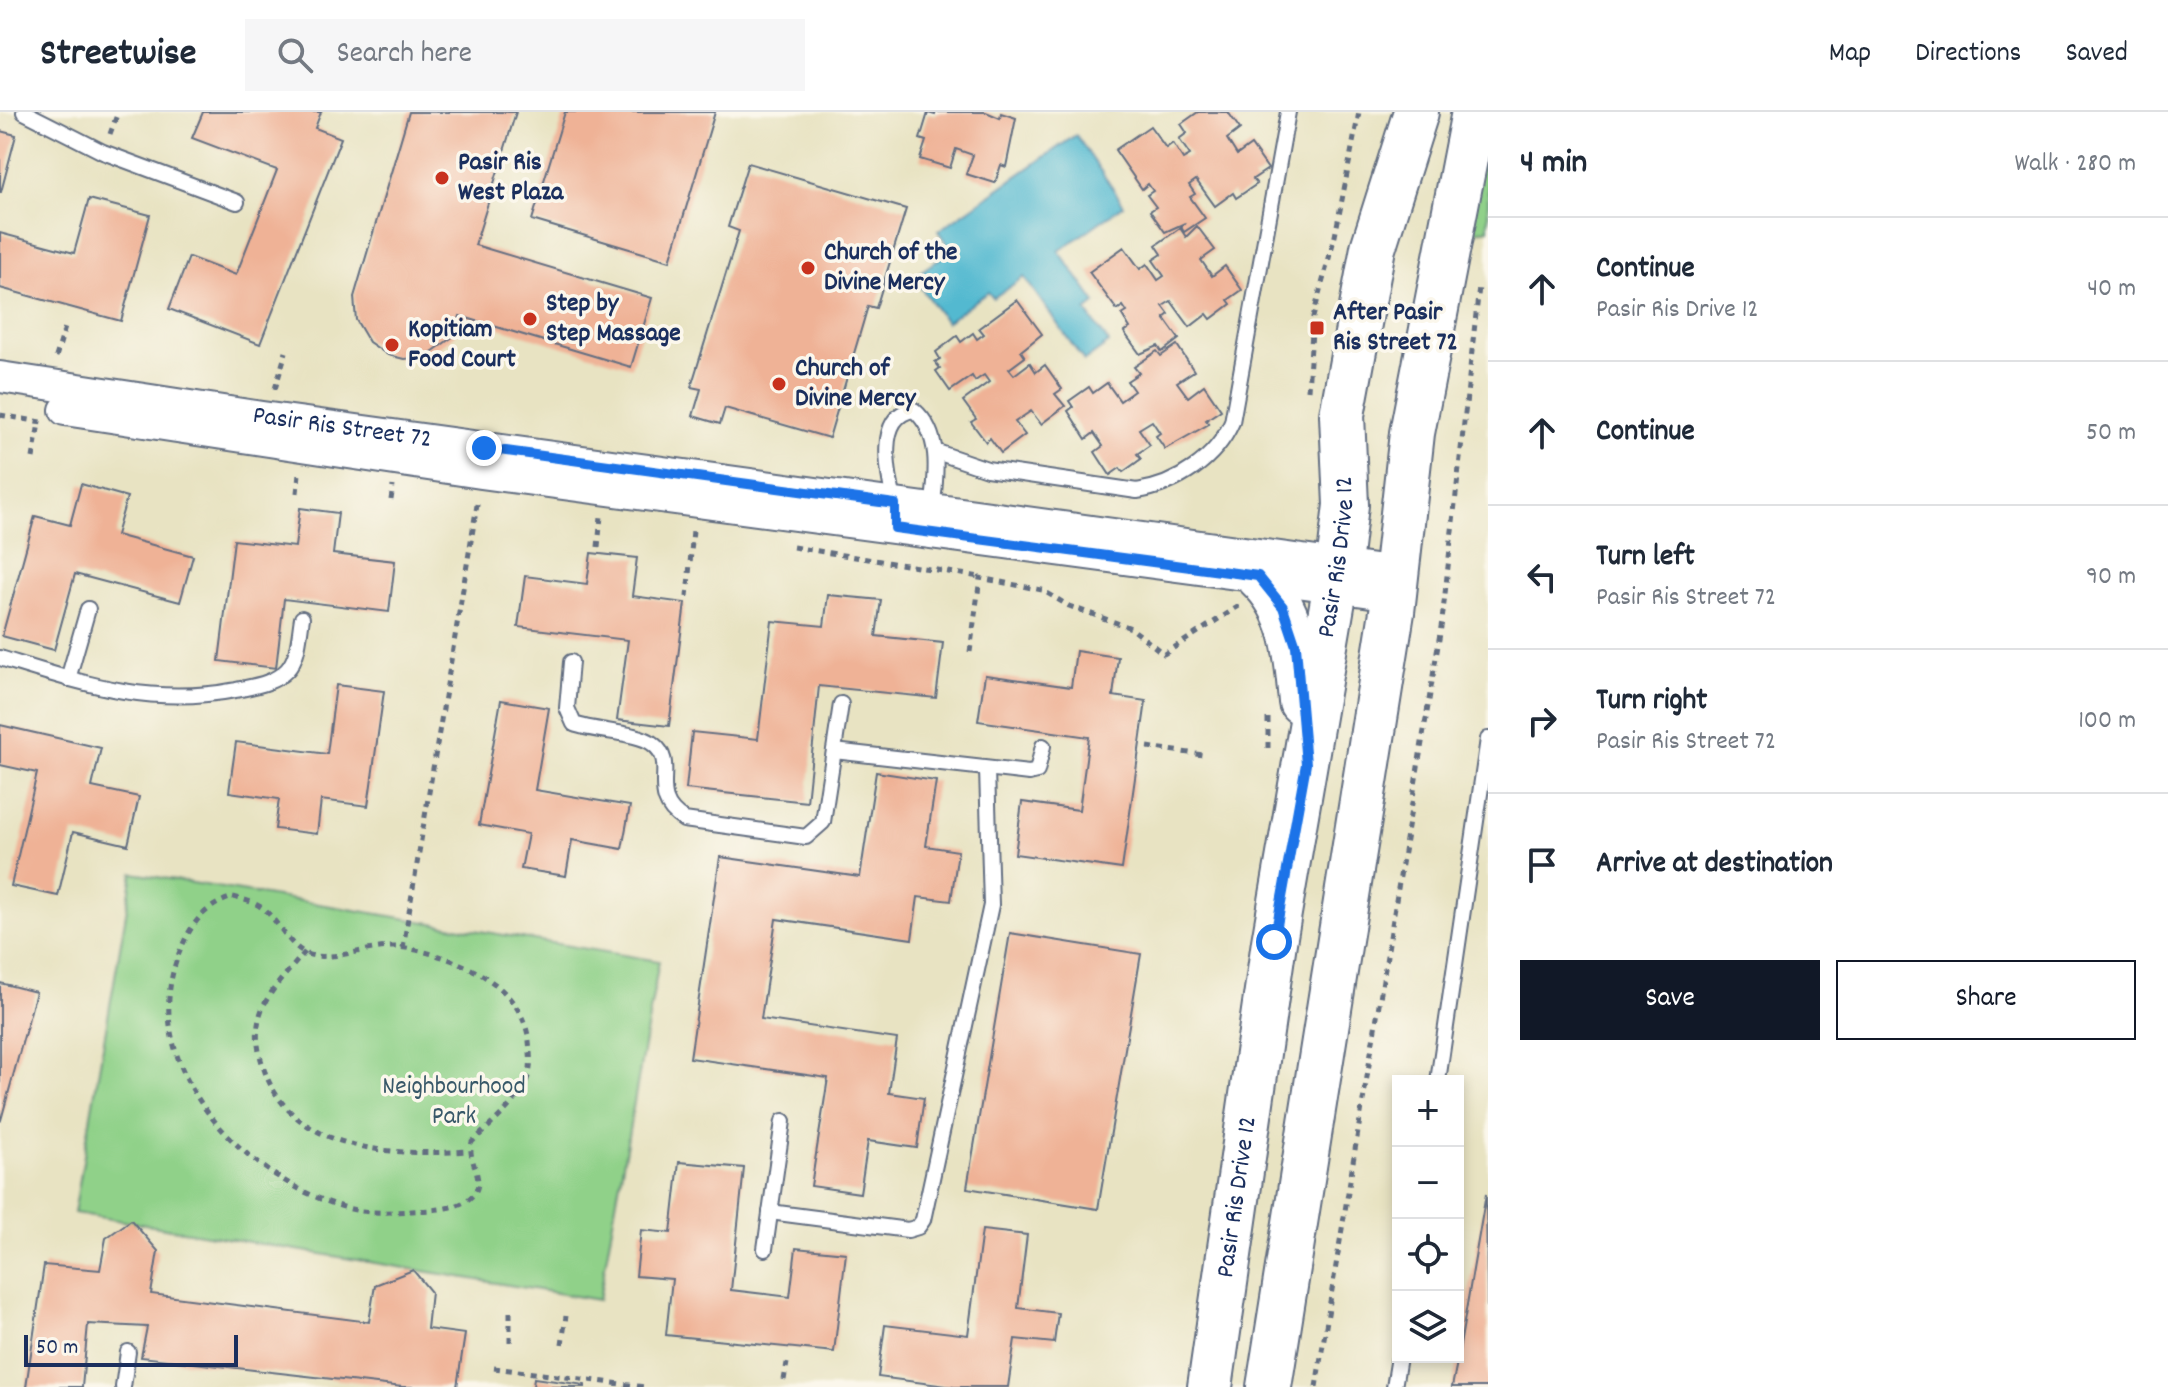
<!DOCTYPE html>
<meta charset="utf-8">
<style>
:root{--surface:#fff;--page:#f6f6f7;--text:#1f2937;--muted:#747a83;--line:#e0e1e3;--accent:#111827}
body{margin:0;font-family:Dekko,sans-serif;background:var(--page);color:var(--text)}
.controls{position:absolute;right:24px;bottom:24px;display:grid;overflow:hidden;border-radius:0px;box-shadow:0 4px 12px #0003}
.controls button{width:72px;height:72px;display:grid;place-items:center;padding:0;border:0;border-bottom:2px solid var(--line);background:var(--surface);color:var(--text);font:40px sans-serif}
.scale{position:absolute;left:24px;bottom:20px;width:214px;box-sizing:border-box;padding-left:8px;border:4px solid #1b2f5e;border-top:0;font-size:22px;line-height:28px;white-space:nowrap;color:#1b2f5e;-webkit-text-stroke:6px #fbf7ec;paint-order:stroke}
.stop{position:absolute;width:24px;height:24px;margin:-18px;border:6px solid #1a73e8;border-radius:50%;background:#fff}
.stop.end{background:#1a73e8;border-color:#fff;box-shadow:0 2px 8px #0008}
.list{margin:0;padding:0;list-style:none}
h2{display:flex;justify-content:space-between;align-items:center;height:104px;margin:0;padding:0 32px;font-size:34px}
h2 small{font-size:26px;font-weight:400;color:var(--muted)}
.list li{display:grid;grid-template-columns:52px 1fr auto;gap:24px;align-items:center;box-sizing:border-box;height:144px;padding:0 32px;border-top:2px solid var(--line)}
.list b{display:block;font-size:30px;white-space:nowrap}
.list p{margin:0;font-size:26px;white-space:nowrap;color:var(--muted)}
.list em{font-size:26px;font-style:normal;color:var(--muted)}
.actions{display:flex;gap:16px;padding:24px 32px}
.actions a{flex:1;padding:18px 0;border:2px solid var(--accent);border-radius:0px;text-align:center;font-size:28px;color:var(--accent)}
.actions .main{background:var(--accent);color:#fff}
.icon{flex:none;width:44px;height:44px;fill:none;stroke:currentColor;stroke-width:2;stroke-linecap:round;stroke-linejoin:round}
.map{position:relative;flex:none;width:1488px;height:1275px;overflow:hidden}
header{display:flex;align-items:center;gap:48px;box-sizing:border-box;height:112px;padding:0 40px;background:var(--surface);border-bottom:2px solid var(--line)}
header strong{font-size:38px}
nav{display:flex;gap:44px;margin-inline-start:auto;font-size:28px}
.search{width:560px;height:72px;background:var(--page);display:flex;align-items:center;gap:20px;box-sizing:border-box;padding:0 28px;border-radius:0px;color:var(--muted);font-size:30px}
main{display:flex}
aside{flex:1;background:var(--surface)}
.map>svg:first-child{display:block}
.green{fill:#90d189;stroke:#568074;stroke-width:2}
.water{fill:#52b9d0;stroke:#367497;stroke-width:2}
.building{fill:#efb296}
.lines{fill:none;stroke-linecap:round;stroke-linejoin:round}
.lane-casing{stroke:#636e81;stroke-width:18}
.street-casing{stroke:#636e81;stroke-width:34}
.primary-casing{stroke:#636e81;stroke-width:48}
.path{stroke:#636e81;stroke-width:5;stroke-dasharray:6 6;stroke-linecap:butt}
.lane{stroke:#fff;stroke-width:14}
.street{stroke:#fff;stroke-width:30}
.primary{stroke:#fff;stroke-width:44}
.route{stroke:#1a73e8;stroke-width:10}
.poi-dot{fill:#c8321e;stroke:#fbf7ec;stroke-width:3}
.labels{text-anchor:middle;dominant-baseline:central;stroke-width:7;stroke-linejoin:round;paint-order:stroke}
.poi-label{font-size:26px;font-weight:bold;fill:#1b2f5e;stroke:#fbf7ec;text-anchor:start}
.street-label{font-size:26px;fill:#1b2f5e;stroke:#fbf7ec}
.park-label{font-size:26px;fill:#385869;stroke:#fbf7ec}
</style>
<header>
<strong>Streetwise</strong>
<div class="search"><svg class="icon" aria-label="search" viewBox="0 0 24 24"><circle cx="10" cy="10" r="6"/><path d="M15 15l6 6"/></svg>Search here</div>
<nav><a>Map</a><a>Directions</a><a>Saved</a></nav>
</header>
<main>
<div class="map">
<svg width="1488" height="1275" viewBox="0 0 1488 1275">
<rect width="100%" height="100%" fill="#fbf7ec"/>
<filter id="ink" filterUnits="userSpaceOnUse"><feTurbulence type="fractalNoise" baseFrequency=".0125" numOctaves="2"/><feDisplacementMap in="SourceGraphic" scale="16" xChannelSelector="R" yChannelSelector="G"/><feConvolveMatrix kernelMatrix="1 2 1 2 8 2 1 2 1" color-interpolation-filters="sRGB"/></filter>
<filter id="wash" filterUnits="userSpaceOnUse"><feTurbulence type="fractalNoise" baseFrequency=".006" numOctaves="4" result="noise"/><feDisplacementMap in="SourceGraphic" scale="32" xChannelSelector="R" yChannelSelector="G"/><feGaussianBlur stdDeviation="1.8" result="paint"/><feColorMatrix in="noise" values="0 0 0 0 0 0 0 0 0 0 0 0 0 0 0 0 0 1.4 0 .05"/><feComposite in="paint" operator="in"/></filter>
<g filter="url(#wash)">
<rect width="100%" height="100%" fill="#e8e3c2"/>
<g class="green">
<path d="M1488 0V117L1465 122Z"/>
<path d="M133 761 659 849 599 1188 74 1101Z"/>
</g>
<path class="water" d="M1076 23 1124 93 1059 139 1096 191 1086 199 1109 231 1084 249 1024 165 993 186 988 180 946 210 913 165 952 138 938 119Z"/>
<g id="blocks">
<g class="building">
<path d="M203 0H321L315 16 341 26 260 232 169 197 189 145 236 163 277 58 192 26Z"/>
<path d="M409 0H516L475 133 652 186 631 255 460 204 454 224 425 245 404 247 388 243 369 230 356 208 354 185Z"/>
<path d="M565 0H715L670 149 532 108Z"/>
<path d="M936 0H986L1000 6 1001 1 1016 6 1006 55 1001 53 995 71 966 62 973 43 956 37 950 56 920 47 926 29 920 27 928 1 935 3Z"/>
<path d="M1198 0H1228L1240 17 1227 27 1237 43 1251 33 1268 57 1253 67 1257 72 1236 86 1233 81 1215 94 1196 68 1189 73 1195 82 1190 85 1205 106 1184 120 1181 115 1185 111 1165 120 1150 99 1156 95 1147 83 1153 79 1148 72 1142 77 1115 38 1150 14 1166 36 1173 31 1183 47 1190 43 1179 27 1187 21 1181 12Z"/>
<path d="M0 19 16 23 1 80H0Z"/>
<path d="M748 51 906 97 876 196 868 194 829 326 725 296 720 312 693 304 701 277 691 275 739 119 728 115Z"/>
<path d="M89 87 150 103 121 209 0 176V121L74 141Z"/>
<path d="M1197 114 1215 138 1201 148 1212 164 1225 154 1242 178 1228 188 1231 192 1211 207 1207 202 1190 215 1171 189 1163 194 1169 202 1164 206 1179 227 1162 240 1158 234 1140 242 1124 220 1130 216 1122 203 1127 200 1123 194 1117 198 1089 160 1124 135 1140 157 1147 152 1158 168 1164 164 1153 148 1162 142 1156 133 1180 116 1186 125Z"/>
<path d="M1017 188 1042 222 1021 239 1025 245 1009 257 1014 263 1030 251 1036 260 1045 253 1062 277 1055 282 1065 294 1041 312 1031 299 1015 310 1025 323 1001 341 990 326 986 330 971 310 976 307 963 289 989 270 984 263 975 269 972 264 950 279 936 259 940 256 935 250 940 247 936 240 957 224 961 230 973 221 977 227 984 222 979 216Z"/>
<path d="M1177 233 1194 259 1177 270 1188 285 1204 273 1221 298 1206 308 1209 312 1165 337 1156 324 1160 321 1152 309 1139 317 1150 333 1137 342 1141 347 1123 360 1120 356 1110 363 1095 340 1103 334 1094 321 1086 327 1068 299 1073 295 1069 289 1089 275 1093 281 1107 271 1120 289 1134 279 1127 269 1139 261 1134 255 1157 239 1161 244Z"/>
<path d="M81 372 127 385 116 423 193 444 180 490 75 462 54 538 2 524 35 404 70 413Z"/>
<path d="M300 396 338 401 333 442 395 449 389 500 284 487 276 556 219 549 234 428 295 435Z"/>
<path d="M591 441 637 446 632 484 685 491 669 614 617 608 628 528 518 515 525 464 587 472Z"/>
<path d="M828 483 881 488 876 524 943 531 936 586 819 574 807 690 686 677 692 620 758 627 772 509 824 514Z"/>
<path d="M1076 539 1118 545 1113 584 1146 589 1122 757 1015 742 1022 690 1079 698 1089 625 978 609 985 563 1071 575Z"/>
<path d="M336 573 384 579 368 694 321 688 317 722 275 717 279 687 229 680 236 630 327 642Z"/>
<path d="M501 588 549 596 535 678 630 694 622 737 572 728 566 764 521 757 528 722 479 713Z"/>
<path d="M0 613 101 636 92 675 139 685 128 733 73 720 58 784 11 774 37 661 0 653Z"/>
<path d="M876 660 936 669 926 734 958 739 951 789 918 785 912 827 776 807 761 907 897 927 889 981 924 986 917 1036 868 1029 860 1081 811 1074 828 966 690 946 720 745 860 765Z"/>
<path d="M1010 821 1141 842 1098 1097 967 1076Z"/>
<path d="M0 871 36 880 1 1008 0 1007Z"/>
<path d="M679 1050 744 1056 731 1178 790 1185 796 1136 846 1141 834 1240 666 1223 672 1167 636 1164 641 1118 671 1121Z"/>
<path d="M1486 1082 1488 1275H1452L1458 1245Z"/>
<path d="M131 1108 158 1139 151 1182 369 1210 375 1173 413 1158 431 1180 427 1217 465 1222 457 1275H403L141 1245 147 1215 88 1212 82 1275H26L44 1153 100 1158 106 1126Z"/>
<path d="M982 1118 1027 1123 1018 1196 1058 1201 1054 1231 1015 1227 1008 1275H954L878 1265 885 1213 968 1223Z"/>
<path d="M534 1266 585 1273V1275H533Z"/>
</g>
</g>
</g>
<g filter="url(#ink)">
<use href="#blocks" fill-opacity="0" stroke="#636e81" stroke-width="2"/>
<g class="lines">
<g class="lane-casing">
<g id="lane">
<path d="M24 0 103 40 237 90"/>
<path d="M937 340 987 357 1137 379C1177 373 1216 347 1232 310L1288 0"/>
<path d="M895 392C888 363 875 302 914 298 943 323 936 365 932 399"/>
<path d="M0 546C82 571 149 595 236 578 254 574 273 572 287 558 299 545 299 523 302 506"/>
<path d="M571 550 567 596 574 612C595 620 639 620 653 632 680 652 645 684 684 708L806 725 823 710 841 592"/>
<path d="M68 567 88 497"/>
<path d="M834 639 1029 661 1037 659 1043 634"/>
<path d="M1438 969 1488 627"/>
<path d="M770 1100 908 1118 918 1115 923 1108 991 793 987 657"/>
<path d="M765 1137 783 1009"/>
<path d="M123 1275 128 1240"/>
<path d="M1394 1275 1399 1245"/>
</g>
</g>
<g class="street-casing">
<g id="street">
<path id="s1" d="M0 265 262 305 1397 461"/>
<path d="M65 298 481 361 1394 483"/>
</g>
</g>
<g class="primary-casing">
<g id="primary">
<path d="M1258 464C1294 498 1297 542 1301 590"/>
<path id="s2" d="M1210 1275 1274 830 1339 453 1346 393 1342 303 1373 136 1416 0"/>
<path d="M1269 1275 1392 500 1412 321 1474 0"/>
</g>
</g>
<g class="path">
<path d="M110 22 118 0"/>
<path d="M56 245 66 212"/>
<path d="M275 277 286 240"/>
<path d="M1308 278 1313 205 1335 124 1359 0"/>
<path d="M0 303 42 310"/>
<path d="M33 346 39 311"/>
<path d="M297 381 299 362"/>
<path d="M391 388 393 374"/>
<path d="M598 435 601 404"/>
<path d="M793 435 980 465"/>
<path d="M687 485 693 418"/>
<path d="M970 540 980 466 1042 478 1069 494 1131 516 1164 542 1239 494"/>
<path d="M1268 606V636"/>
<path d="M1148 635 1203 643"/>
<path d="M233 785C245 788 256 790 266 799 281 813 292 841 315 844 345 847 376 831 406 836 457 845 521 871 529 929 530 941 532 954 528 965 518 991 491 1012 472 1030 466 1048 486 1066 474 1082 461 1098 431 1098 412 1099 392 1100 371 1102 351 1097 247 1071 132 954 180 839 191 812 204 794 233 785Z"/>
<path d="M403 836 478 387"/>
<path d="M305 840C290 858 269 878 261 900 254 921 258 940 265 960 295 1042 397 1044 468 1039"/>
<path d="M510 1230V1197"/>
<path d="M562 1232 566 1204"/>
<path d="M494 1256 645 1275"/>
<path d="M784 1268 787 1251"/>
<path d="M1316 1275 1442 509 1479 175"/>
</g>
<use href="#lane" class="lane"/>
<use href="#street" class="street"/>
<use href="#primary" class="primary"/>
</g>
</g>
<g class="lines" filter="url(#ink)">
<path class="route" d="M484 336 895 392V416L1258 464 1283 495 1296 534 1306 652 1274 830"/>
</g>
<g class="poi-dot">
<circle cx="442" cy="66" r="8"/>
<circle cx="808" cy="156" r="8"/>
<circle cx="530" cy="207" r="8"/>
<rect x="1309" y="208" width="16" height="16" rx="4"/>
<circle cx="392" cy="233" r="8"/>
<circle cx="779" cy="272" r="8"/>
</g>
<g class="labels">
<g class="poi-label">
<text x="458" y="51">Pasir Ris<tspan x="458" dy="30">West Plaza</tspan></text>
<text x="824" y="141">Church of the<tspan x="824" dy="30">Divine Mercy</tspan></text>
<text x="546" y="192">Step by<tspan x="546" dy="30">Step Massage</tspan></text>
<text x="1333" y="201">After Pasir<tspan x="1333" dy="30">Ris Street 72</tspan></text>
<text x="408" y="218">Kopitiam<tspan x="408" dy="30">Food Court</tspan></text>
<text x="795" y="257">Church of<tspan x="795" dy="30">Divine Mercy</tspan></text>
</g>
<g class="street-label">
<text stroke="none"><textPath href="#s1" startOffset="346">Pasir Ris Street 72</textPath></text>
<text stroke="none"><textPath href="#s2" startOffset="840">Pasir Ris Drive 12</textPath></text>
<text stroke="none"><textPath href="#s2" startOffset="192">Pasir Ris Drive 12</textPath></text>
</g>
<g class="park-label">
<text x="454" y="975">Neighbourhood<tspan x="454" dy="30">Park</tspan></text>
</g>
</g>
</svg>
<div class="controls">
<button>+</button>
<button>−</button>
<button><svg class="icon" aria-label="locate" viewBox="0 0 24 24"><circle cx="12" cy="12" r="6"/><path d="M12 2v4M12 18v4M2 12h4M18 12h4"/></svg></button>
<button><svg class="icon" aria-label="layers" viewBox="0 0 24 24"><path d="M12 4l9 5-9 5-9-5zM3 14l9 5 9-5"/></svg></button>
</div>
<div class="scale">50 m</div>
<div class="stop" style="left:1274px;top:830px"></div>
<div class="stop end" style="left:484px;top:336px"></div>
</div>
<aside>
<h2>4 min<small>Walk · 280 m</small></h2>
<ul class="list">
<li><svg class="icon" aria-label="ahead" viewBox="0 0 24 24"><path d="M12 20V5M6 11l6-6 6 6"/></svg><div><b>Continue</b><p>Pasir Ris Drive 12</p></div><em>40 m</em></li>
<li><svg class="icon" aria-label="ahead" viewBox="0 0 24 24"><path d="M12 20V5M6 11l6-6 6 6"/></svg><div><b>Continue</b></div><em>50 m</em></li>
<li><svg class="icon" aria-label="left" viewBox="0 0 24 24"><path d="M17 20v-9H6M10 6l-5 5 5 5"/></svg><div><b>Turn left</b><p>Pasir Ris Street 72</p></div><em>90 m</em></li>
<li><svg class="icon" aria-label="right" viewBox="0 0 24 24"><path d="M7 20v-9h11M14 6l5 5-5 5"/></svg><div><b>Turn right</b><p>Pasir Ris Street 72</p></div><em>100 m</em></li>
<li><svg class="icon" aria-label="arrive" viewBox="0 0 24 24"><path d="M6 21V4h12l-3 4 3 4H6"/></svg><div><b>Arrive at destination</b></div></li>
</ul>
<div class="actions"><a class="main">Save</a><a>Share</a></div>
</aside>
</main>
